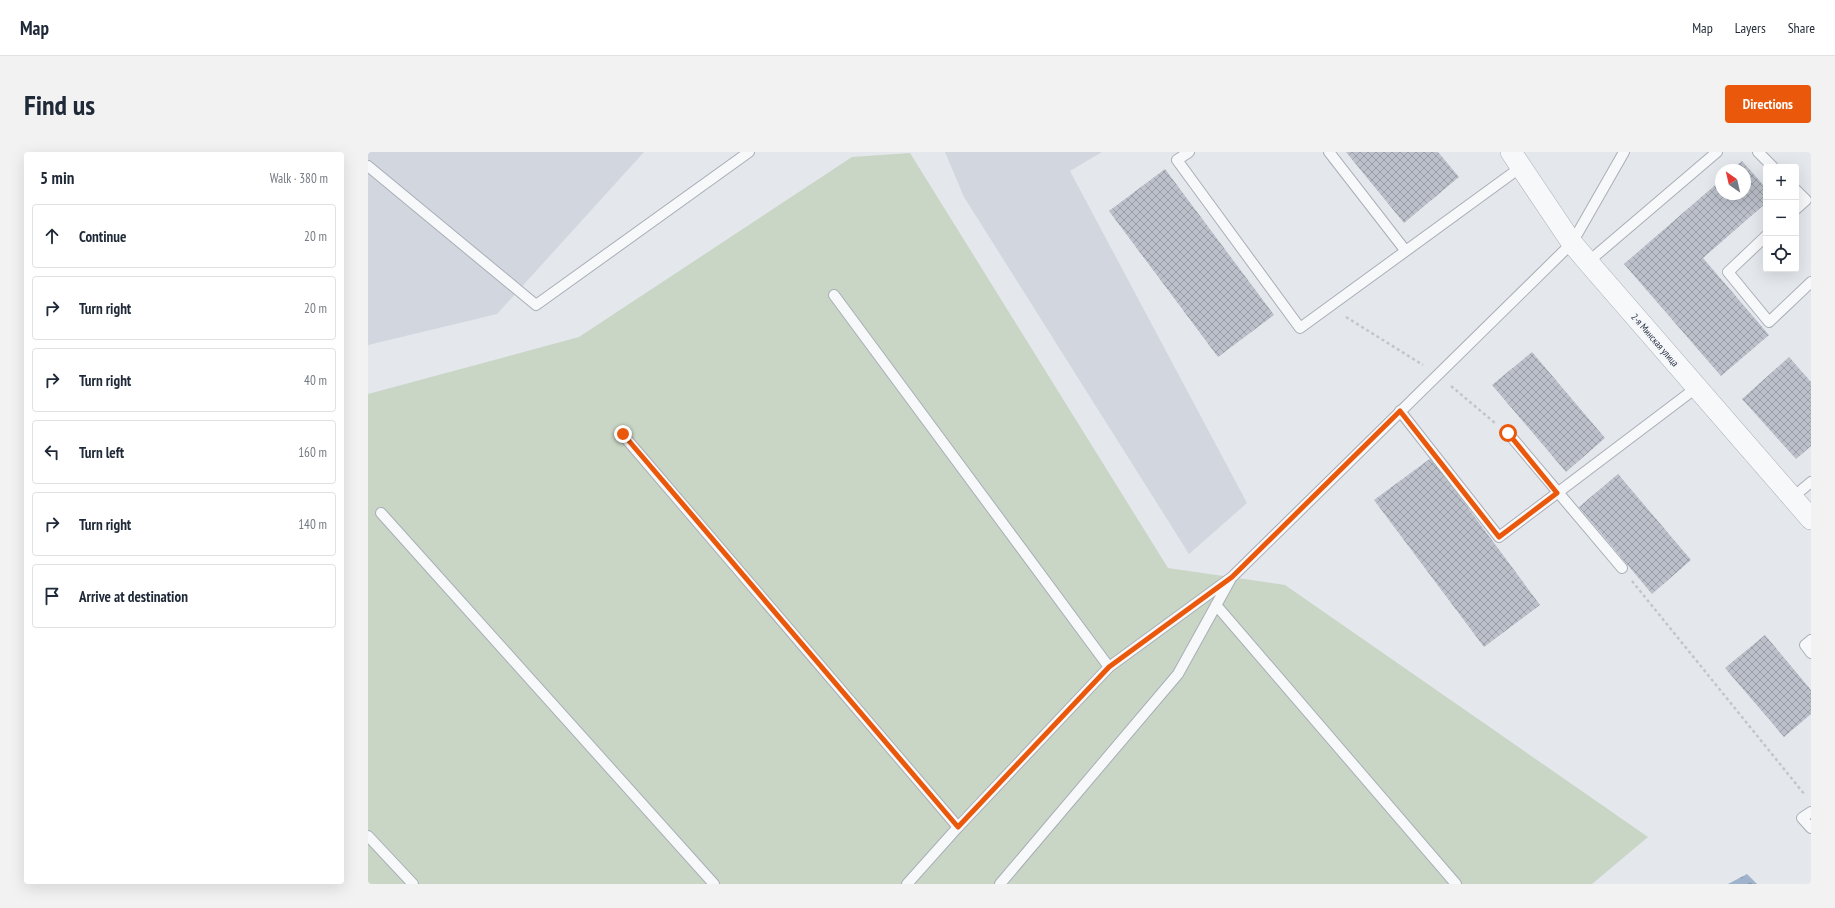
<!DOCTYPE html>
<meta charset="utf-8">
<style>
:root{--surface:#fff;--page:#f2f2f3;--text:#1f2937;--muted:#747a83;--line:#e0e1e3;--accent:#ea580c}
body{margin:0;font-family:"PT Sans Narrow",sans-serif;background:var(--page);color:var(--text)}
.controls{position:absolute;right:12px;top:12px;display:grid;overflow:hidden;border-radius:4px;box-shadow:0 4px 16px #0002}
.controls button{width:36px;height:36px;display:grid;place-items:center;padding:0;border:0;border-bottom:1px solid var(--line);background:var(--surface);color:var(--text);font:20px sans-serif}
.compass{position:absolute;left:1347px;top:12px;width:36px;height:36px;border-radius:50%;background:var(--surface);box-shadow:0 4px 16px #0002;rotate:326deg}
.stop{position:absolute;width:12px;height:12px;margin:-9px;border:3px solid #ea580c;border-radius:50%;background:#fff}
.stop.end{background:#ea580c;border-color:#fff;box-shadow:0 1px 4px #0008}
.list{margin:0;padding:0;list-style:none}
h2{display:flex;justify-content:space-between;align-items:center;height:52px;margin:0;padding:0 16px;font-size:17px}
h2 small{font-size:13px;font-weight:400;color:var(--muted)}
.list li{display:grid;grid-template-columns:26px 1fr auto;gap:12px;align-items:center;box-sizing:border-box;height:64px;margin:0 8px 8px;padding:0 8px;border:1px solid var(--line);border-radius:4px}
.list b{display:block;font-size:15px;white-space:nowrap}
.list em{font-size:13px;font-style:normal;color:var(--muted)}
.icon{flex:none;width:22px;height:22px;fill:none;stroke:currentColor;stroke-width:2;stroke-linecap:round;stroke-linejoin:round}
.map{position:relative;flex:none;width:1443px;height:732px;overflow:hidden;border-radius:4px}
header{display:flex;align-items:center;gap:24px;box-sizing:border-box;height:56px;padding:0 20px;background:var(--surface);border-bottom:1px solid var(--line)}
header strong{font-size:19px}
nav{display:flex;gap:22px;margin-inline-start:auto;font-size:14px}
.intro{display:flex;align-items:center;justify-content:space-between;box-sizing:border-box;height:96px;padding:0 24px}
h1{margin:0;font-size:28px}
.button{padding:10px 18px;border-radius:4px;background:var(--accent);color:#fff;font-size:14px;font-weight:700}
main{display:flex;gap:24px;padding:0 24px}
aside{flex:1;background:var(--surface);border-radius:4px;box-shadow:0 4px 16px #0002}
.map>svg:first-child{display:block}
.built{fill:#d2d6de}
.green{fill:#c9d6c5}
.water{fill:url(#water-ripples)}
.building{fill:url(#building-cross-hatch)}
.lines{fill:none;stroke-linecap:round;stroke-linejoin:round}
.lane-casing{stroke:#a9aeb7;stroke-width:12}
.street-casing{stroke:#a9aeb7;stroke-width:22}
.path{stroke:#c2c5cb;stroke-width:2.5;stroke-dasharray:3 3;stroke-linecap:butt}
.lane{stroke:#f7f8fa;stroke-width:10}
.street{stroke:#f7f8fa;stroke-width:21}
.route{stroke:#ea580c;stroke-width:5}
.labels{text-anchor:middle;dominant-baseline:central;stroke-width:3;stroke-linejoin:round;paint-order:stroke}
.street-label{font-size:10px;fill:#2b3445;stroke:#f4f6f9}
</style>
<header>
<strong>Map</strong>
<nav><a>Map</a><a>Layers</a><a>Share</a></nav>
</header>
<div class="intro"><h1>Find us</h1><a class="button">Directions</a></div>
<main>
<aside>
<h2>5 min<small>Walk · 380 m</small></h2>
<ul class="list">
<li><svg class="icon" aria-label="ahead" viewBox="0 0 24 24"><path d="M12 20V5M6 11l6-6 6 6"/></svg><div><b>Continue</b></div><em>20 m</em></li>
<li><svg class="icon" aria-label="right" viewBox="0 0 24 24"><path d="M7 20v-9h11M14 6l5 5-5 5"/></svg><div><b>Turn right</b></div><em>20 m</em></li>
<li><svg class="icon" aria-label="right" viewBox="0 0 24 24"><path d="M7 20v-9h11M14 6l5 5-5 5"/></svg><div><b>Turn right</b></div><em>40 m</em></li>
<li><svg class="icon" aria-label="left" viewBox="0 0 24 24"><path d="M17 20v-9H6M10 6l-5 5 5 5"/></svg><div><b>Turn left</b></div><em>160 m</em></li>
<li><svg class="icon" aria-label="right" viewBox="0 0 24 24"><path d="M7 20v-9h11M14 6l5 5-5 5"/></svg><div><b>Turn right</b></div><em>140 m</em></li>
<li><svg class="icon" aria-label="arrive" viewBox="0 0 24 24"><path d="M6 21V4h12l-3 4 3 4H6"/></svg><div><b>Arrive at destination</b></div></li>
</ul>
</aside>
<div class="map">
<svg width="1443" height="732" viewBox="0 0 1443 732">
<defs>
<pattern id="water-ripples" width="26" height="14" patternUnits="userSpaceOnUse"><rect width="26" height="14" fill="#9fb4cc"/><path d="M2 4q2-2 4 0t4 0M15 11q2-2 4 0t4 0" fill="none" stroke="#8293a7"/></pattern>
<pattern id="building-cross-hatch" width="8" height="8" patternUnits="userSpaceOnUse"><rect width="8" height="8" fill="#bbc0ca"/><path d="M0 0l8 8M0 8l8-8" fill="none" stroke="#989da6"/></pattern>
</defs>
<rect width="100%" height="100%" fill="#e4e7ec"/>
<g class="built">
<path d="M0 0H276L129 162 0 193Z"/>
<path d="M577 0H734L702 19 879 351 821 402 596 45Z"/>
</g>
<path class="green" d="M542 1 800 416 917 433 1280 685 1224 732H0V242L211 185 484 5Z"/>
<path class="water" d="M1379 722 1389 732H1360Z"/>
<g class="building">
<path d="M978 0H1070L1091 25 1036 71Z"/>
<path d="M1374 9 1398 36V51L1335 106 1401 183 1353 224 1256 112 1353 28V42H1377V18H1364Z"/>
<path d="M797 17 906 163 850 205 741 59Z"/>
<path d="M1164 200 1237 286 1198 320 1124 233Z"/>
<path d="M1421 205 1443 230V294L1428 307 1374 247Z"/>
<path d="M1063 306 1172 453 1116 495 1006 348Z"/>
<path d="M1250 322 1323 408 1284 442 1211 355Z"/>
<path d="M1397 483 1443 538V562L1416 585 1357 516Z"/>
</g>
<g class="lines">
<g class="lane-casing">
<g id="lane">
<path d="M821 0 809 8 932 176 1153 15"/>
<path d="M961 0 1037 98"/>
<path d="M1390 0 1405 15"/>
<path d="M0 14 168 153 381 0"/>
<path d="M1428 38 1438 48 1428 57"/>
<path d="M1398 84 1360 120 1401 170 1443 130"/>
<path d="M1220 110 1349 0"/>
<path d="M466 143 741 515"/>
<path d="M1032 259 1131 385 1328 236"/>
<path d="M1140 281 1254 416"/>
<path d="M255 283 590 675"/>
<path d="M1425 345 1443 330"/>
<path d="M13 361 346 732"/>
<path d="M848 453 1088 732"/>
<path d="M1443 488 1437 493 1443 501"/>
<path d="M1443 660 1434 666 1443 676"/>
<path d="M0 684 45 732"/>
<path d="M539 732 590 675 741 515 864 425 1204 91 1256 0"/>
<path d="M632 732 810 522 862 428"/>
</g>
</g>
<g class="street-casing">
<path id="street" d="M1143 0 1204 91 1220 110 1443 367"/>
</g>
<g class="path">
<path d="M978 165 1055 213"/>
<path d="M1083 234 1127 271"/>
<path d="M1264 429 1437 643"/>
</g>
<use href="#lane" class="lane"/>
<use href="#street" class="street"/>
</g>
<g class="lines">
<path class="route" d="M255 282 590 675 741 515 864 425 1032 259 1131 385 1189 341 1140 281"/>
</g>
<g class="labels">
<g class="street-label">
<text transform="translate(1287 188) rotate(49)">2-я Минская улица</text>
</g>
</g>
</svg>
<div class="controls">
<button>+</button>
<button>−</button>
<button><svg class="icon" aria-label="locate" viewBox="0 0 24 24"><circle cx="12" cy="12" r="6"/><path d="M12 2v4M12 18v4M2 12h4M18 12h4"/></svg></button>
</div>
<svg class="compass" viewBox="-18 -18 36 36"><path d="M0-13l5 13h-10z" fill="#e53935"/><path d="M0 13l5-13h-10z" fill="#747a83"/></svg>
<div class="stop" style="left:1140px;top:281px"></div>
<div class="stop end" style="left:255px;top:282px"></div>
</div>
</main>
